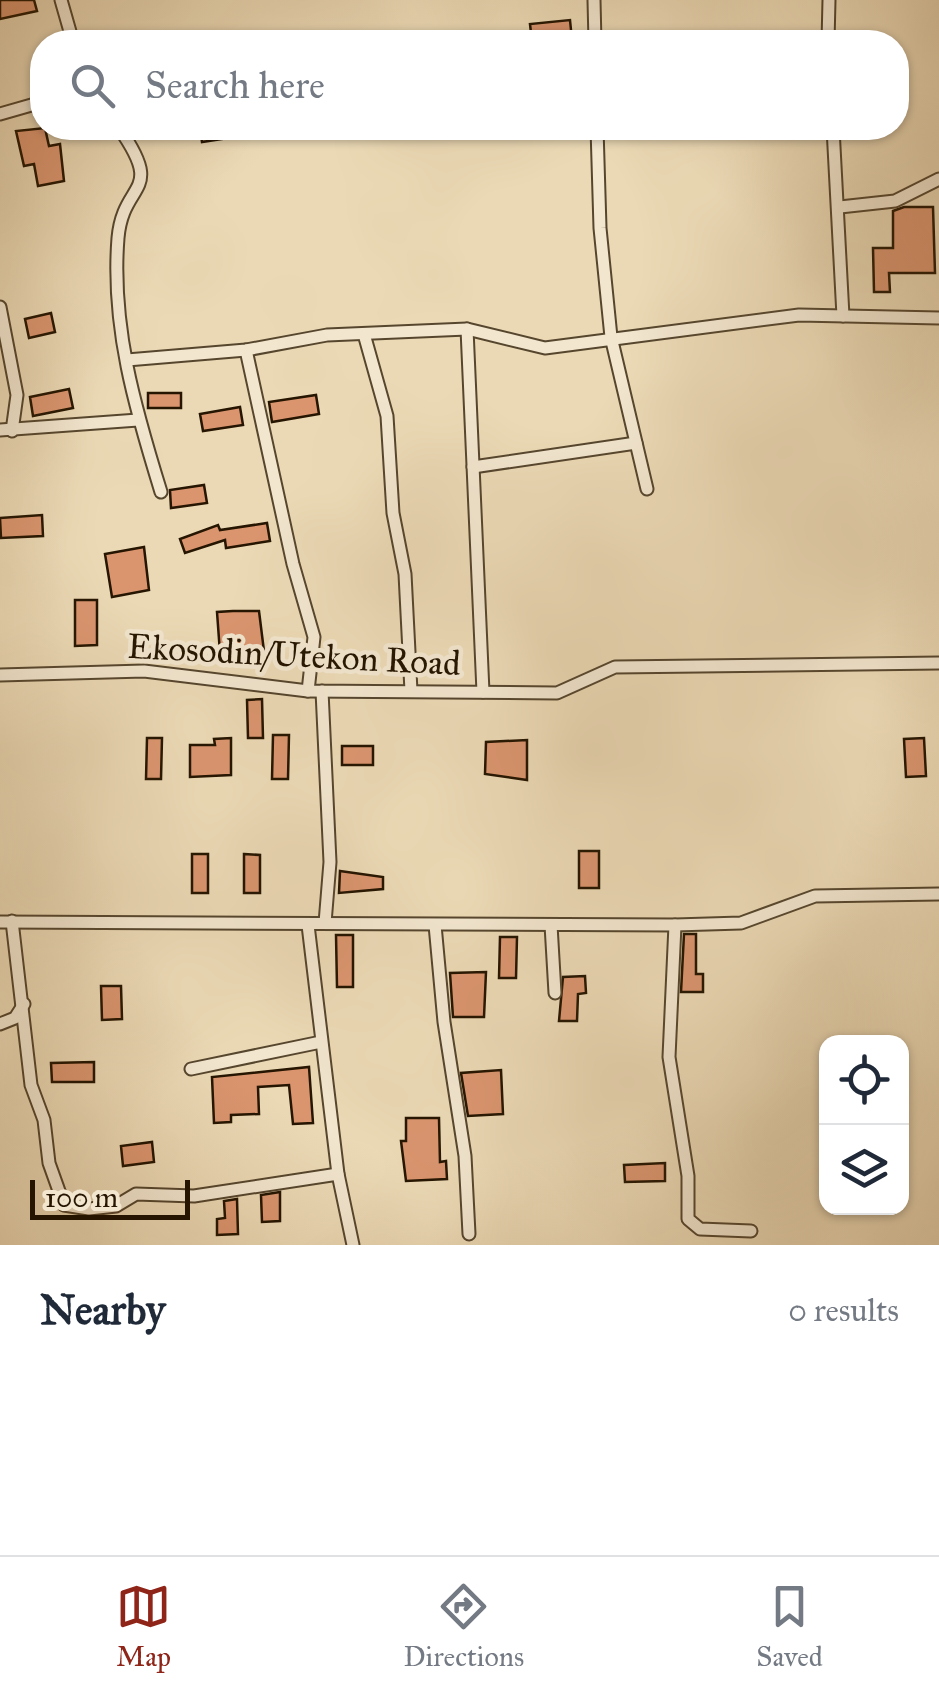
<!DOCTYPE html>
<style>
:root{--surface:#fff;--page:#f6f6f7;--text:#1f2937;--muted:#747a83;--line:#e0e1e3;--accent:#8f2418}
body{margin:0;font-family:"IM FELL Great Primer",serif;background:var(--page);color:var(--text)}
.controls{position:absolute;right:30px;bottom:30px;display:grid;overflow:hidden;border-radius:20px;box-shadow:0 2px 8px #0004}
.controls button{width:90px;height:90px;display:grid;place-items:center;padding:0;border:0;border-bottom:2px solid var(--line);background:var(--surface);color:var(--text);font:50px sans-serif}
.scale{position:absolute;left:30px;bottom:25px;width:160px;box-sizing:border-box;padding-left:10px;border:5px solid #251501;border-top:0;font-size:28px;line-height:35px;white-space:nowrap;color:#251501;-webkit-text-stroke:8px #f2e6cf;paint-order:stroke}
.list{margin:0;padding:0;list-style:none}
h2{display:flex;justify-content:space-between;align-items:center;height:130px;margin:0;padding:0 40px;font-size:42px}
h2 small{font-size:32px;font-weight:400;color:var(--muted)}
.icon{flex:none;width:55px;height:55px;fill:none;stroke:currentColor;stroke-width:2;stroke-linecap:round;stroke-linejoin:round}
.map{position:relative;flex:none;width:939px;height:1245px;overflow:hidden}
.search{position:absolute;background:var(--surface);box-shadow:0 2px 8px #0004;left:30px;right:30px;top:30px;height:110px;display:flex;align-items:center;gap:25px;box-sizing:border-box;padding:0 35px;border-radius:40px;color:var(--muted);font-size:38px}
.sheet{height:310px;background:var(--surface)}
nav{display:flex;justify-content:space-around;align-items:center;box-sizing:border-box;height:140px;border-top:2px solid var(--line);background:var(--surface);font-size:28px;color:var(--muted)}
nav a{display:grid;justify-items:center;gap:5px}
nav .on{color:var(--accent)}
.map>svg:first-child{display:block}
.building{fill:#da956f;stroke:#251501;stroke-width:2.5}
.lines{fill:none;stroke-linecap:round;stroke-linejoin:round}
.minor-casing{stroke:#56462e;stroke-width:15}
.minor{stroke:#f2e6cf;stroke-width:11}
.labels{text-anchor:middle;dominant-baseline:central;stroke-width:9;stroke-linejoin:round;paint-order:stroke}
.street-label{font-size:35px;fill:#251501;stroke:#f2e6cf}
</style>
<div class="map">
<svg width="939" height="1245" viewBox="0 0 939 1245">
<rect width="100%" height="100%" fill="#ebd9b5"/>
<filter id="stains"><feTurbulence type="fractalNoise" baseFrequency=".002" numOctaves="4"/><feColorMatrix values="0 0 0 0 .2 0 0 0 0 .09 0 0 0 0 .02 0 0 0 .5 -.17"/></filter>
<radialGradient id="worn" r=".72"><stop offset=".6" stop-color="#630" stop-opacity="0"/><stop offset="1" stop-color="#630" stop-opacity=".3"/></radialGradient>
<g class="building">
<path d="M0 0H34L37 11 0 19Z"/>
<path d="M570 20 572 40 532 42 530 24Z"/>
<path d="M45 128 49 146 60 144 64 181 38 186 34 164 24 166 16 131Z"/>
<path d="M200 128H267L268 132 202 142Z"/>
<path d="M904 207H933L935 273H889L890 292H874L873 248H893V211Z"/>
<path d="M51 313 55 332 29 338 25 319Z"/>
<path d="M69 389 73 408 33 416 30 397Z"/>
<rect x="148" y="393" width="33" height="15"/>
<path d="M316 395 319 414 272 422 269 402Z"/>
<path d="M240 407 243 425 203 431 200 414Z"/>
<path d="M204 485 207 503 171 508 170 490Z"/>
<path d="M42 515 43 536 1 538 0 518Z"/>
<path d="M267 523 270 541 226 548 225 540 185 553 180 539 218 525 220 530Z"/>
<path d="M144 547 149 590 112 597 105 554Z"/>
<path d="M75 600H97V645L75 646Z"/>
<path d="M233 611H259L264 651 220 653 217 612Z"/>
<path d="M262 699 263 738H248L247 700Z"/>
<path d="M273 735H289L288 779H272Z"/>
<path d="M147 738H162L161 779H146Z"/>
<path d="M231 738V775L190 777V745H215L214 739Z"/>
<path d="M924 738 926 776 906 777 904 739Z"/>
<path d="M527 740V780L485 774 486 742Z"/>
<rect x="342" y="746" width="31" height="19"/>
<rect x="579" y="851" width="20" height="37"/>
<rect x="192" y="854" width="16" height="39"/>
<path d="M244 854 260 855V893H244Z"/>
<path d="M340 871 383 877V889L339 893Z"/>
<path d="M684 934H696V974H703V992H681Z"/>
<path d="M336 935H353V987H337Z"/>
<path d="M500 937H517L516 978H499Z"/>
<path d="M486 972 484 1017H453L450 973Z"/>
<path d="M585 976 586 993 578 994 577 1021H559L563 977Z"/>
<path d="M101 986H121L122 1019 102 1020Z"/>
<path d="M94 1062V1082H52L51 1063Z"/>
<path d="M309 1067 313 1123 293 1124 289 1085 258 1087 259 1114 231 1115V1122L214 1123 212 1077Z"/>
<path d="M501 1070 503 1114 468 1116 461 1073Z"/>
<path d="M406 1118H439L440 1162 446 1161 447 1179 406 1181 401 1141H406Z"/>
<path d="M152 1142 154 1162 123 1166 121 1146Z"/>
<path d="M665 1163V1181L625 1182 624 1165Z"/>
<path d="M280 1192V1221L262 1222 261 1195Z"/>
<path d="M237 1199 238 1234 217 1235V1219L225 1218 224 1201Z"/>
</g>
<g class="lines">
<g class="minor-casing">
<g id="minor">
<path d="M61 0 73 42"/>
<path d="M594 0 595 42"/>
<path d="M828 42 829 0"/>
<path d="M0 114 42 102"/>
<path d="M119 128C166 195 123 180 118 238 111 326 135 408 161 492"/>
<path d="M597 128 600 228 611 337 647 489"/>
<path d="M833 128 843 316"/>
<path d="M840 207 895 201 939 179"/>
<path d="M0 307 17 395 12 431"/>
<path d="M467 329 483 692"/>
<path d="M364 334 387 416 393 513 405 574 411 691"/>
<path d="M246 350 293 564 314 637 308 691"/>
<path d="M127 360 246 350 327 335 467 329 545 348 799 315 939 318"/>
<path d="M0 430 138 420"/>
<path d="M473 467 636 443"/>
<path d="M0 675 144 671 308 691 557 693 615 667 939 663"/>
<path d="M322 691 330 862 325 923"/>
<path d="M12 921 31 1085 44 1120 49 1163 64 1205 89 1209 116 1206 136 1194 194 1196 338 1174"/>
<path d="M0 922 675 925 741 923 815 896 939 894"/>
<path d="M308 925 338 1174 353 1245"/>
<path d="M435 925 444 1022 465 1156 469 1234"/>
<path d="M551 925 555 993"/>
<path d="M675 925 669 1057 688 1176V1219L700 1229 751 1231"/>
<path d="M0 1024 15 1018 24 1004"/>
<path d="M191 1069 321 1042"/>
</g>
</g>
<use href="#minor" class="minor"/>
</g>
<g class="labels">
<g class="street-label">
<text transform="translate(294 655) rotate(3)">Ekosodin/Utekon Road</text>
</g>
</g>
<rect width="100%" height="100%" filter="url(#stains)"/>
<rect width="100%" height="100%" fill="url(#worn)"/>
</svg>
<div class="controls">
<button><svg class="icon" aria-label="locate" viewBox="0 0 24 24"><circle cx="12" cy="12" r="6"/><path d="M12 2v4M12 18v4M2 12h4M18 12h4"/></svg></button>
<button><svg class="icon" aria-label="layers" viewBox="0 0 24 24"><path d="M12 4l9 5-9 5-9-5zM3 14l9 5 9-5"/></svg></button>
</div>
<div class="scale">100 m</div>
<div class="search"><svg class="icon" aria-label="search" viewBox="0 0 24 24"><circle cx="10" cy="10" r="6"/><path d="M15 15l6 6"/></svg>Search here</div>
</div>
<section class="sheet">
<h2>Nearby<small>0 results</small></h2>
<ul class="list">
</ul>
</section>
<nav>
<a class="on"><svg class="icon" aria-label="map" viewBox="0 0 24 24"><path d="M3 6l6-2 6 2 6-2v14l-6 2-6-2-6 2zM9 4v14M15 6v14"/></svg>Map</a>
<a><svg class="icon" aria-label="directions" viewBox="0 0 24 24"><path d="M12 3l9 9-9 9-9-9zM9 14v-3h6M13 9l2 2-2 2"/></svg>Directions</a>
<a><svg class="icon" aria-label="saved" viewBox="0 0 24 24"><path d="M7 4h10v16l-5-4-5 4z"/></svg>Saved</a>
</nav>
